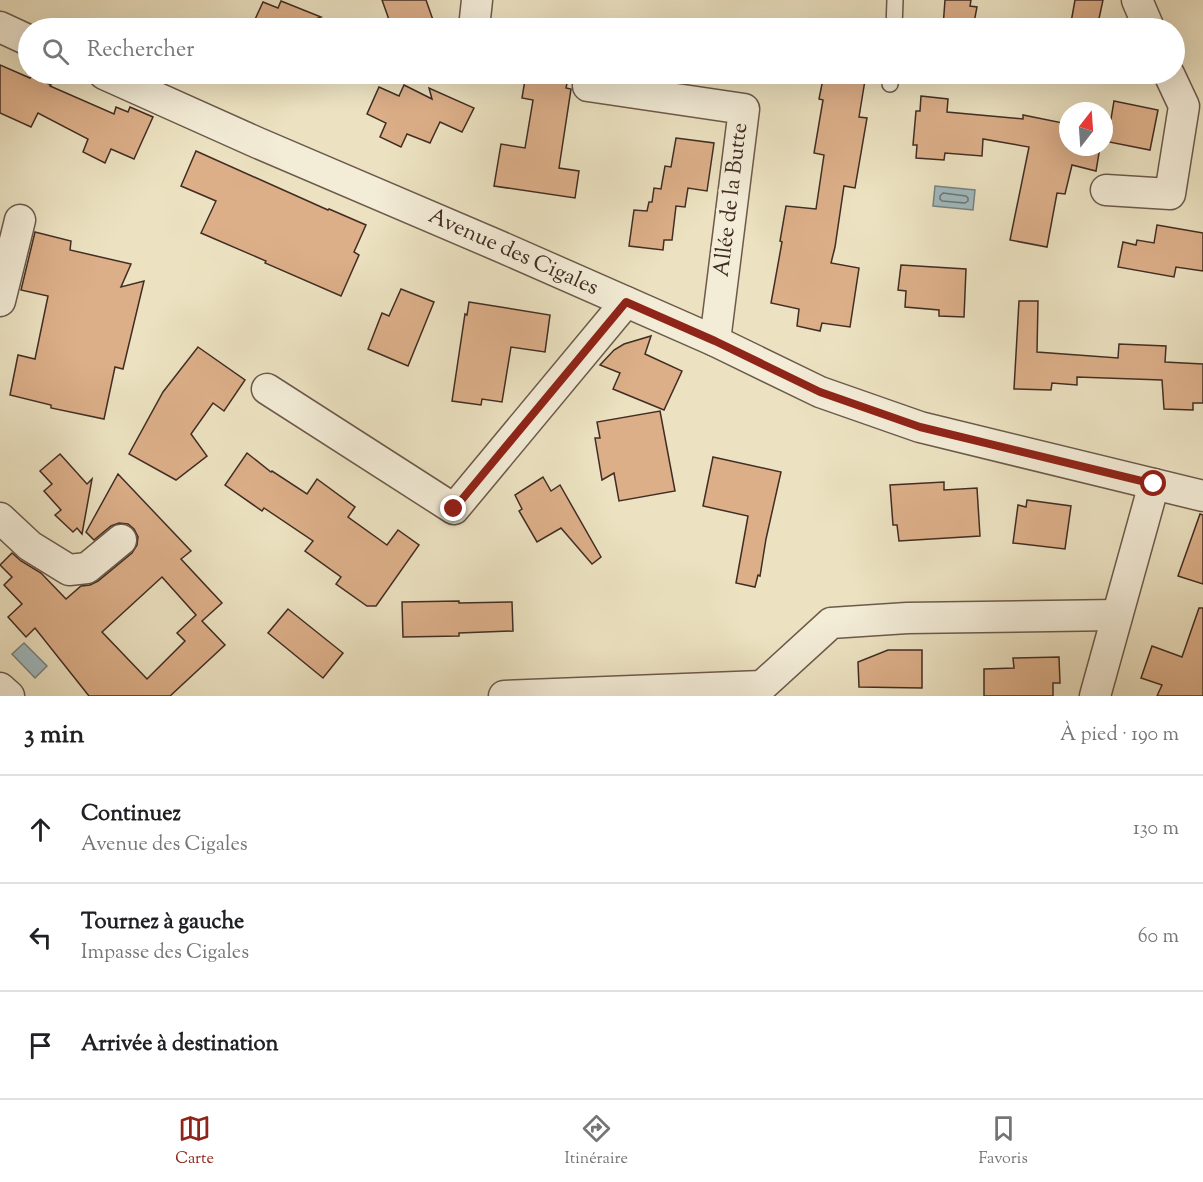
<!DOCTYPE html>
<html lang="fr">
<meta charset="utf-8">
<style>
:root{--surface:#fff;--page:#f6f6f6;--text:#202124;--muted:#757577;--line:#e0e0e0;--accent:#8f2418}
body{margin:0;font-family:"Sorts Mill Goudy",serif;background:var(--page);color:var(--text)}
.compass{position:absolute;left:1059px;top:102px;width:54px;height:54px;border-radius:50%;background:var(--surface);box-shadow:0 6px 24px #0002;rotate:17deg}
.stop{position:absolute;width:18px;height:18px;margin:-14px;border:4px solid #8f2418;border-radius:50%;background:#fff}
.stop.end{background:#8f2418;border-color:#fff;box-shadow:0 2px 6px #0008}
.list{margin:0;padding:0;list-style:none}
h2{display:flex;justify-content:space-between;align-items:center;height:78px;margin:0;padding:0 24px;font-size:26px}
h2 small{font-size:20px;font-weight:400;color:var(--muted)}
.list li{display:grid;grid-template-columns:39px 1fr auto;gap:18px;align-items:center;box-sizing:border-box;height:108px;padding:0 24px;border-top:2px solid var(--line)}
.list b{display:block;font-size:22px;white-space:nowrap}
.list p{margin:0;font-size:20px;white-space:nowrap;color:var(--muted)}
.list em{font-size:20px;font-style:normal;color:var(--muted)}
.icon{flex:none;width:33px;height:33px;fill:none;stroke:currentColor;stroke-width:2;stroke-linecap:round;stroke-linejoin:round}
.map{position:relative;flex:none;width:1203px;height:696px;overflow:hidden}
.search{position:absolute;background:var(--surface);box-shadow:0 6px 24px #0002;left:18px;right:18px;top:18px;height:66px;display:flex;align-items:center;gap:15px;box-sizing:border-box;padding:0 21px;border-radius:33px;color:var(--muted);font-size:22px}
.sheet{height:402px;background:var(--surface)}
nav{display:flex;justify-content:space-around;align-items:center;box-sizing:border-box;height:84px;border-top:2px solid var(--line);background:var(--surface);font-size:16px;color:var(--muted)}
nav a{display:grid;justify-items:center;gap:3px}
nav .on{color:var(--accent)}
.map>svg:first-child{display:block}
.water{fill:#9fbabf;stroke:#798281;stroke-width:1.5}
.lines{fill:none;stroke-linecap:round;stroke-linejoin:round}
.shore{stroke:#707472;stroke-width:1.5}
.building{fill:#dcaf89;stroke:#412d24;stroke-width:1.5;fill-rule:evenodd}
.lane-casing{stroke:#6c5a4b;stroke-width:18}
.street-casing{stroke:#6c5a4b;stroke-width:33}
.lane{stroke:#f3ecd7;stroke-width:15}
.street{stroke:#f3ecd7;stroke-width:30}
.route{stroke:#8f2418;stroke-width:8}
.labels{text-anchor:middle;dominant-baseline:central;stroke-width:6;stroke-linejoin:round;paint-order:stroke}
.street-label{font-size:22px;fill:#412d24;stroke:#f3ecd7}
</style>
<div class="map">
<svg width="1203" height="696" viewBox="0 0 1203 696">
<rect width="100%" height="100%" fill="#ece2c1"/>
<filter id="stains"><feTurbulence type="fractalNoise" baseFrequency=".00333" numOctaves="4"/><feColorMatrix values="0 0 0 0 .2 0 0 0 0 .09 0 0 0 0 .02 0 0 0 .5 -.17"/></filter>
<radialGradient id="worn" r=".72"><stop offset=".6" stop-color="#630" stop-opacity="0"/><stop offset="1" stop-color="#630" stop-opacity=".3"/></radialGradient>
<g class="water">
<path d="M935 186 975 190 973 210 933 206Z"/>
<path d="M24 643 47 666 35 678 12 654Z"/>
</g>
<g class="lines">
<path class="shore" d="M943 193 966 196 968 198V201L965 203 942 201 940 199V196Z"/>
</g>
<g class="building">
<path d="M382 0H426L433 20 410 28H392Z"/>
<path d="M945 0H971L970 6 977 7 973 28 943 27Z"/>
<path d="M1075 0H1103L1097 28H1070Z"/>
<path d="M281 1 321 17 308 22 324 28H251L263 2 278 8Z"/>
<path d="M0 65 30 78 32 76 51 85 50 86 114 114 116 107 128 112 130 107 153 117 134 159 111 149 105 163 83 152 88 139 38 113 31 127 0 113Z"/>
<path d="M526 74H569L566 88 571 89 559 168 579 171 575 198 494 186 501 144 525 148 533 100 522 98Z"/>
<path d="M824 74H866L859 117 867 118 855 188 844 186 835 247 831 263 859 268 850 327 822 323 820 331 797 326 799 309 771 303 782 242 780 241 786 206 816 209 824 155 814 153 823 100 819 99Z"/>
<path d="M404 85 432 99 429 88 474 108 462 132 440 122 430 143 407 134 401 147 380 137 386 123 367 114 379 87 399 96Z"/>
<path d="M921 96 948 99 947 112 1023 119V115L1068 124V147H1100L1096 171 1072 165 1065 194 1057 193 1047 247 1010 240 1029 147 983 139 982 156 945 153 944 160 916 158 917 145H913L916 111H920Z"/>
<path d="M1114 101 1158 110 1150 150 1104 141V118L1111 119Z"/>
<path d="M676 138 714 143 707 191 688 188 685 207 676 206 672 240H664L663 250 629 246 634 210 647 211 649 202H652L654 188 661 189 665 166 671 167Z"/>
<path d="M196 151 328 210 329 209 366 225 354 252 359 255 341 296 265 263 266 261 201 233 216 201 181 186Z"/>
<path d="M1157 225 1203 233V271L1176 267 1174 277 1118 267 1123 242 1136 245 1137 240 1154 243Z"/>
<path d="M35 232 71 241 70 250 131 264 121 287 144 281 123 369 115 367 104 419 51 408V405L10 395 18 355 35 359 48 296 21 290Z"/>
<path d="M901 265 966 269 964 317 939 316V310L905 307 906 291 898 290Z"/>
<path d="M401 289 434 302 408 366 368 349 382 313 389 316Z"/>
<path d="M1019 301H1038L1037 352 1118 358 1119 344 1166 346 1165 362 1203 364V403H1193V410L1164 409 1162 380 1077 377V385L1052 383 1051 390 1014 389Z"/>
<path d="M469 302 550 315 545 352 511 347 502 402 482 399 481 405 452 401 465 314 467 315Z"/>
<path d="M651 336 645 354 682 371 664 410 613 389 620 373 600 365 614 350 624 344Z"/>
<path d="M198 347 245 380 224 411 213 403 191 434 207 456 176 480 129 454 163 392Z"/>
<path d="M660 411 675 491 619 501 614 473 602 480 595 438H600L597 422Z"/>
<path d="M247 453 271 472 272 471 307 494 317 479 355 507 348 517 387 545 398 530 419 545 376 606H367L336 584 341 577 305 551 313 541 264 508 262 511 225 485Z"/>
<path d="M60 454 87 484 92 479 82 534 77 528 73 532 55 515 61 510 44 491 52 484 40 471Z"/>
<path d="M713 457 781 472 766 539 760 576 758 575 755 587 736 583 748 516 703 506Z"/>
<path d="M118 474 191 551 181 559 222 603 202 621 225 645 170 696H89L35 628 26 637 8 617 22 604 4 585 12 577 0 565 12 553 21 561 41 573 66 599 81 586 90 585 98 581 132 553 137 545 138 537 134 529 128 524 119 523 111 526 94 540 86 532ZM162 577 196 615 177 633 185 641 147 679 102 632Z"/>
<path d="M543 477 551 491 560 485 601 557 592 564 561 528 537 542 519 511 522 509 515 495Z"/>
<path d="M944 482V490L977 488 980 536 899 541 897 525H893L890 485Z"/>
<path d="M1027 500 1071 506 1065 549 1013 543 1018 505 1026 507Z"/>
<path d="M1200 514 1203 515V584L1178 576Z"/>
<path d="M459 601V603L512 602 513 631 459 633V636L403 637 402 602Z"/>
<path d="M1199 608H1203V696H1157L1162 685 1141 678 1152 646 1182 657Z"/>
<path d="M288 609 343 653 323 678 268 633Z"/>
<path d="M888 650H922V688L859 687 858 662Z"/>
<path d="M1059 657 1060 683H1053V696H984V669L1014 668 1013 658Z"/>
</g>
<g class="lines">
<g class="lane-casing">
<g id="lane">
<path d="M894 28 895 0"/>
<path d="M890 84 891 74"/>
</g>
</g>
<g class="street-casing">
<g id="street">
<path d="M1137 0 1149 28"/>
<path d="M0 27 28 40"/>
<path d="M474 28 477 0"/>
<path d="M104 74 258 143 499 246 715 341 820 392 920 427 1203 496"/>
<path d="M588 86 744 109 715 341"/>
<path d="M1106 190 1170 194 1184 106 1169 74"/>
<path d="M0 301 20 220"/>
<path d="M267 389 454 509 626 302"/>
<path d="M0 518 30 546 69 570 87 568 121 540"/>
<path d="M0 688 9 696"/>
<path d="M504 696 762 686 831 623 907 618 1117 615"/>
<path d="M1095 696 1154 484"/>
</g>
</g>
<use href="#lane" class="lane"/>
<use href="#street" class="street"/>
</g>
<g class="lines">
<path class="route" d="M454 509 626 302 715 341 820 392 920 427 1154 484"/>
</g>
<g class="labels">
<g class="street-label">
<text transform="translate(732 200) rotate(-83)">Allée de la Butte</text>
<text transform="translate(513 253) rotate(24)">Avenue des Cigales</text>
</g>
</g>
<rect width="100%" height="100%" filter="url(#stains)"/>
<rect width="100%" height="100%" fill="url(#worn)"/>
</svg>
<svg class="compass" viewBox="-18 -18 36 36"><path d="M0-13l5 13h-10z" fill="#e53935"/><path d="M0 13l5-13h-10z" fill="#757577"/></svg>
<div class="stop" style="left:1154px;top:484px"></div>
<div class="stop end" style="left:454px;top:509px"></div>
<div class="search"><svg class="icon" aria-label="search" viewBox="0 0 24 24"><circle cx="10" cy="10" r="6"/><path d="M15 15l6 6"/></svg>Rechercher</div>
</div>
<section class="sheet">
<h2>3 min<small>À pied · 190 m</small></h2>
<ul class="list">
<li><svg class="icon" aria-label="ahead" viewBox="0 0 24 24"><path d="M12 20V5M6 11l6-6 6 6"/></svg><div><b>Continuez</b><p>Avenue des Cigales</p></div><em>130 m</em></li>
<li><svg class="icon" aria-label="left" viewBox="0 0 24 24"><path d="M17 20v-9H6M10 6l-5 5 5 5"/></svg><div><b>Tournez à gauche</b><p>Impasse des Cigales</p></div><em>60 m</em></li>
<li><svg class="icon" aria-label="arrive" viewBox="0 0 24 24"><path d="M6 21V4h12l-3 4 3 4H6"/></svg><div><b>Arrivée à destination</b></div></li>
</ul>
</section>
<nav>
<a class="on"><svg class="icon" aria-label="map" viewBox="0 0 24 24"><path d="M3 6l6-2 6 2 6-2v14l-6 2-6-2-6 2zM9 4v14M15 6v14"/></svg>Carte</a>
<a><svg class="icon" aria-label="directions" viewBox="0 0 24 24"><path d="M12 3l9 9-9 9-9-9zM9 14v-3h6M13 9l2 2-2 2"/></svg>Itinéraire</a>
<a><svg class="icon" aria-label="saved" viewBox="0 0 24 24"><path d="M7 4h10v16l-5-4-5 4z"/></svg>Favoris</a>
</nav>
